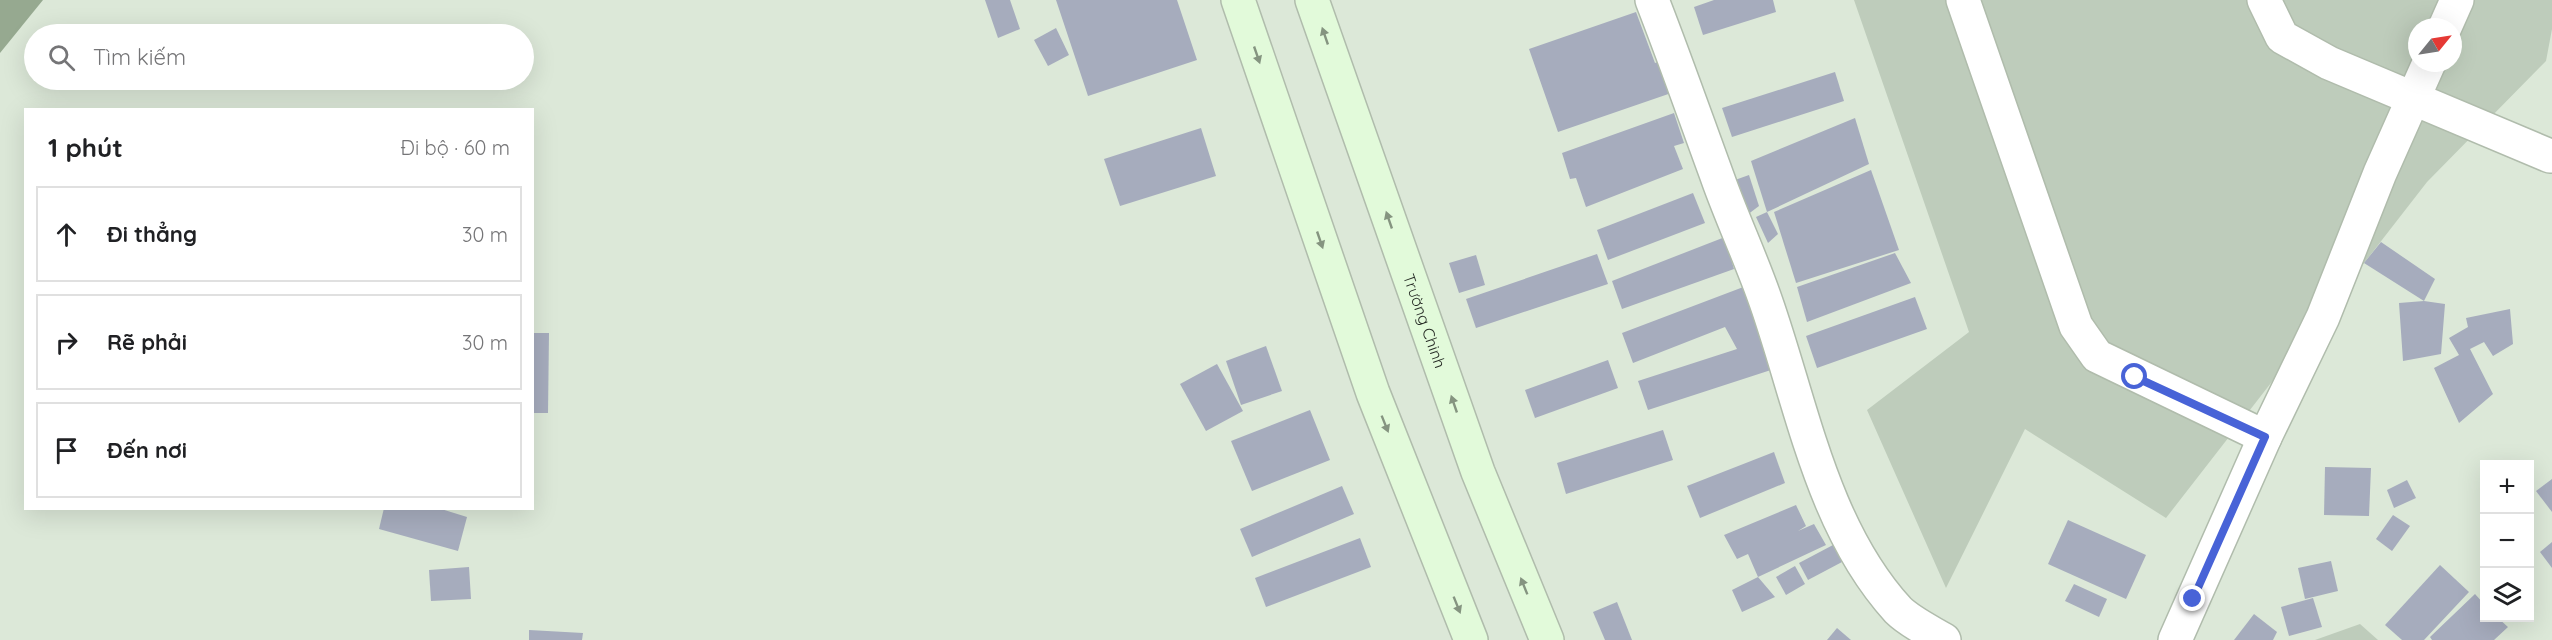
<!DOCTYPE html>
<html lang="vi">
<meta charset="utf-8">
<style>
:root{--surface:#fff;--page:#f6f6f6;--text:#202124;--muted:#757577;--line:#e0e0e0}
body{margin:0;font-family:Quicksand,sans-serif;background:var(--page);color:var(--text)}
.controls{position:absolute;right:18px;bottom:18px;display:grid;overflow:hidden;border-radius:0px;box-shadow:0 6px 24px #0002}
.controls button{width:54px;height:54px;display:grid;place-items:center;padding:0;border:0;border-bottom:2px solid var(--line);background:var(--surface);color:var(--text);font:30px sans-serif}
.compass{position:absolute;left:2408px;top:18px;width:54px;height:54px;border-radius:50%;background:var(--surface);box-shadow:0 6px 24px #0002;rotate:60deg}
.stop{position:absolute;width:18px;height:18px;margin:-14px;border:4px solid #4863d7;border-radius:50%;background:#fff}
.stop.end{background:#4863d7;border-color:#fff;box-shadow:0 2px 6px #0008}
.list{margin:0;padding:0;list-style:none}
h2{display:flex;justify-content:space-between;align-items:center;height:78px;margin:0;padding:0 24px;font-size:26px}
h2 small{font-size:20px;font-weight:400;color:var(--muted)}
.list li{display:grid;grid-template-columns:39px 1fr auto;gap:18px;align-items:center;box-sizing:border-box;height:96px;margin:0 12px 12px;padding:0 12px;border:2px solid var(--line);border-radius:0px}
.list b{display:block;font-size:22px;white-space:nowrap}
.list em{font-size:20px;font-style:normal;color:var(--muted)}
.icon{flex:none;width:33px;height:33px;fill:none;stroke:currentColor;stroke-width:2;stroke-linecap:round;stroke-linejoin:round}
.map{position:relative;flex:none;width:2552px;height:640px;overflow:hidden}
.search{position:absolute;background:var(--surface);box-shadow:0 6px 24px #0002;left:24px;top:24px;width:510px;height:66px;display:flex;align-items:center;gap:15px;box-sizing:border-box;padding:0 21px;border-radius:33px;color:var(--muted);font-size:22px}
.panel{position:absolute;background:var(--surface);box-shadow:0 6px 24px #0002;left:24px;top:108px;width:510px;height:402px;border-radius:0px}
.map>svg:first-child{display:block}
.green{fill:#beccbb;fill-rule:evenodd}
.water{fill:#96a990}
.building{fill:#a6acbd}
.lines{fill:none;stroke-linecap:round;stroke-linejoin:round}
.street-casing{stroke:#b0bcac;stroke-width:36}
.secondary-casing{stroke:#b0bcac;stroke-width:36}
.street{stroke:#fff;stroke-width:33}
.secondary{stroke:#e2fada;stroke-width:33}
.oneway{fill:#859480}
.route{stroke:#4863d7;stroke-width:8}
.labels{text-anchor:middle;dominant-baseline:central;stroke-width:6;stroke-linejoin:round;paint-order:stroke}
.street-label{font-size:16px;fill:#282d27;stroke:#dce8d8}
</style>
<div class="map">
<svg width="2552" height="640" viewBox="0 0 2552 640">
<rect width="100%" height="100%" fill="#dce8d8"/>
<g class="green">
<path d="M1854 0H2552V29L2546 61 2427 182 2166 518 2025 429 1946 588 1867 410 1969 332ZM2417 27H2453V63H2417Z"/>
<path d="M2360 624 2378 640H2315Z"/>
</g>
<path class="water" d="M0 0H43L0 53Z"/>
<g class="building">
<path d="M985 0H1010L1020 29 998 38Z"/>
<path d="M1056 0H1177L1197 60 1088 96Z"/>
<path d="M1714 0H1773L1776 12 1703 35 1694 7Z"/>
<path d="M1636 12 1655 63 1669 58 1680 90 1558 132 1529 49Z"/>
<path d="M1056 28 1069 55 1048 66 1034 40Z"/>
<path d="M1835 72 1844 101 1732 137 1722 108Z"/>
<path d="M1674 113 1684 143 1674 146 1683 169 1586 207 1576 178 1570 179 1562 153Z"/>
<path d="M1855 118 1869 164 1767 212 1751 161Z"/>
<path d="M1201 128 1216 176 1120 206 1104 159Z"/>
<path d="M1871 170 1899 250 1796 283 1774 212Z"/>
<path d="M1749 175 1759 206 1747 215 1735 180Z"/>
<path d="M1693 193 1705 223 1608 260 1597 230Z"/>
<path d="M1767 212 1778 234 1768 243 1756 217Z"/>
<path d="M1725 237 1734 269 1622 309 1612 281Z"/>
<path d="M2381 242 2435 279 2424 301 2445 304 2441 354 2403 361 2399 303 2424 301 2364 263Z"/>
<path d="M1895 253 1911 283 1807 322 1797 287Z"/>
<path d="M1597 254 1608 284 1476 328 1466 299Z"/>
<path d="M1476 255 1485 285 1459 293 1449 263Z"/>
<path d="M1746 286 1774 369 1648 410 1638 381 1737 349 1725 327 1633 363 1622 333Z"/>
<path d="M1915 297 1927 329 1817 368 1806 336Z"/>
<path d="M2510 309 2513 344 2493 356 2484 342 2470 349 2493 394 2459 423 2434 368 2459 355 2449 338 2468 327 2466 318Z"/>
<path d="M532 333H549L548 413H532Z"/>
<path d="M1266 346 1282 391 1241 405 1226 361Z"/>
<path d="M1608 360 1618 388 1535 418 1525 390Z"/>
<path d="M1217 364 1243 411 1206 431 1180 384Z"/>
<path d="M1310 410 1330 460 1252 491 1231 441Z"/>
<path d="M1663 430 1673 460 1566 494 1557 463Z"/>
<path d="M1774 452 1785 483 1700 518 1687 486Z"/>
<path d="M2325 467 2371 468 2369 516 2324 515Z"/>
<path d="M2552 479V512L2536 491Z"/>
<path d="M2407 480 2416 498 2394 508 2387 490Z"/>
<path d="M1342 486 1354 514 1252 557 1240 529Z"/>
<path d="M1796 505 1806 526 1798 531 1814 524 1826 545 1758 577 1775 597 1742 612 1732 590 1758 577 1748 554 1737 559 1724 535Z"/>
<path d="M384 508H438L467 517 458 551 379 529Z"/>
<path d="M2393 515 2410 526 2392 551 2376 539Z"/>
<path d="M2068 520 2146 555 2126 599 2048 564Z"/>
<path d="M1360 538 1371 567 1266 607 1255 578Z"/>
<path d="M2552 542V568L2540 552Z"/>
<path d="M1833 545 1842 562 1808 580 1799 563Z"/>
<path d="M2331 561 2338 591 2305 599 2298 568Z"/>
<path d="M2440 565 2469 592 2424 640H2402L2385 625Z"/>
<path d="M1795 566 1805 584 1786 595 1776 577Z"/>
<path d="M469 567 471 599 431 601 429 570Z"/>
<path d="M2074 584 2107 599 2099 617 2065 601Z"/>
<path d="M2475 594 2484 604V618H2498L2508 627 2494 640H2432L2430 637Z"/>
<path d="M2313 598 2322 627 2289 636 2281 607Z"/>
<path d="M1617 602 1632 640H1605L1593 612Z"/>
<path d="M2254 614 2277 632 2273 640H2234Z"/>
<path d="M1837 628 1851 640H1827Z"/>
<path d="M529 630 583 633 582 640H529Z"/>
</g>
<g class="lines">
<g class="street-casing">
<g id="street">
<path d="M1652 0C1675 59 1696 119 1718 179 1733 221 1752 261 1766 302 1802 405 1822 527 1898 610 1910 622 1929 631 1944 640"/>
<path d="M1963 0 2076 326 2097 356 2265 437"/>
<path d="M2264 0 2282 37 2329 63 2550 156"/>
<path d="M2445 27 2457 0"/>
<path d="M2175 640 2265 437 2323 317 2380 173 2429 63"/>
</g>
</g>
<g class="secondary-casing">
<g id="secondary">
<path d="M1238 0 1373 393 1471 640"/>
<path id="s1" d="M1312 0 1478 472 1547 640"/>
</g>
</g>
<use href="#street" class="street"/>
<use href="#secondary" class="secondary"/>
</g>
<defs><path id="oneway-solid" d="M-6-.8H1V-3.2L6.5 0L1 3.2V.8H-6Z" transform="scale(1.5)"/></defs>
<g class="oneway">
<use href="#oneway-solid" transform="translate(1325 36) rotate(-109)"/>
<use href="#oneway-solid" transform="translate(1257 55) rotate(71)"/>
<use href="#oneway-solid" transform="translate(1389 220) rotate(-109)"/>
<use href="#oneway-solid" transform="translate(1320 240) rotate(71)"/>
<use href="#oneway-solid" transform="translate(1454 404) rotate(-109)"/>
<use href="#oneway-solid" transform="translate(1385 424) rotate(68)"/>
<use href="#oneway-solid" transform="translate(1524 586) rotate(-112)"/>
<use href="#oneway-solid" transform="translate(1457 605) rotate(68)"/>
</g>
<g class="lines">
<path class="route" d="M2135 377 2265 437 2193 599"/>
</g>
<g class="labels">
<g class="street-label">
<text stroke="none"><textPath href="#s1" startOffset="340">Trường Chinh</textPath></text>
</g>
</g>
</svg>
<div class="controls">
<button>+</button>
<button>−</button>
<button><svg class="icon" aria-label="layers" viewBox="0 0 24 24"><path d="M12 4l9 5-9 5-9-5zM3 14l9 5 9-5"/></svg></button>
</div>
<svg class="compass" viewBox="-18 -18 36 36"><path d="M0-13l5 13h-10z" fill="#e53935"/><path d="M0 13l5-13h-10z" fill="#757577"/></svg>
<div class="stop" style="left:2135px;top:377px"></div>
<div class="stop end" style="left:2193px;top:599px"></div>
<div class="search"><svg class="icon" aria-label="search" viewBox="0 0 24 24"><circle cx="10" cy="10" r="6"/><path d="M15 15l6 6"/></svg>Tìm kiếm</div>
<section class="panel">
<h2>1 phút<small>Đi bộ · 60 m</small></h2>
<ul class="list">
<li><svg class="icon" aria-label="ahead" viewBox="0 0 24 24"><path d="M12 20V5M6 11l6-6 6 6"/></svg><div><b>Đi thẳng</b></div><em>30 m</em></li>
<li><svg class="icon" aria-label="right" viewBox="0 0 24 24"><path d="M7 20v-9h11M14 6l5 5-5 5"/></svg><div><b>Rẽ phải</b></div><em>30 m</em></li>
<li><svg class="icon" aria-label="arrive" viewBox="0 0 24 24"><path d="M6 21V4h12l-3 4 3 4H6"/></svg><div><b>Đến nơi</b></div></li>
</ul>
</section>
</div>
